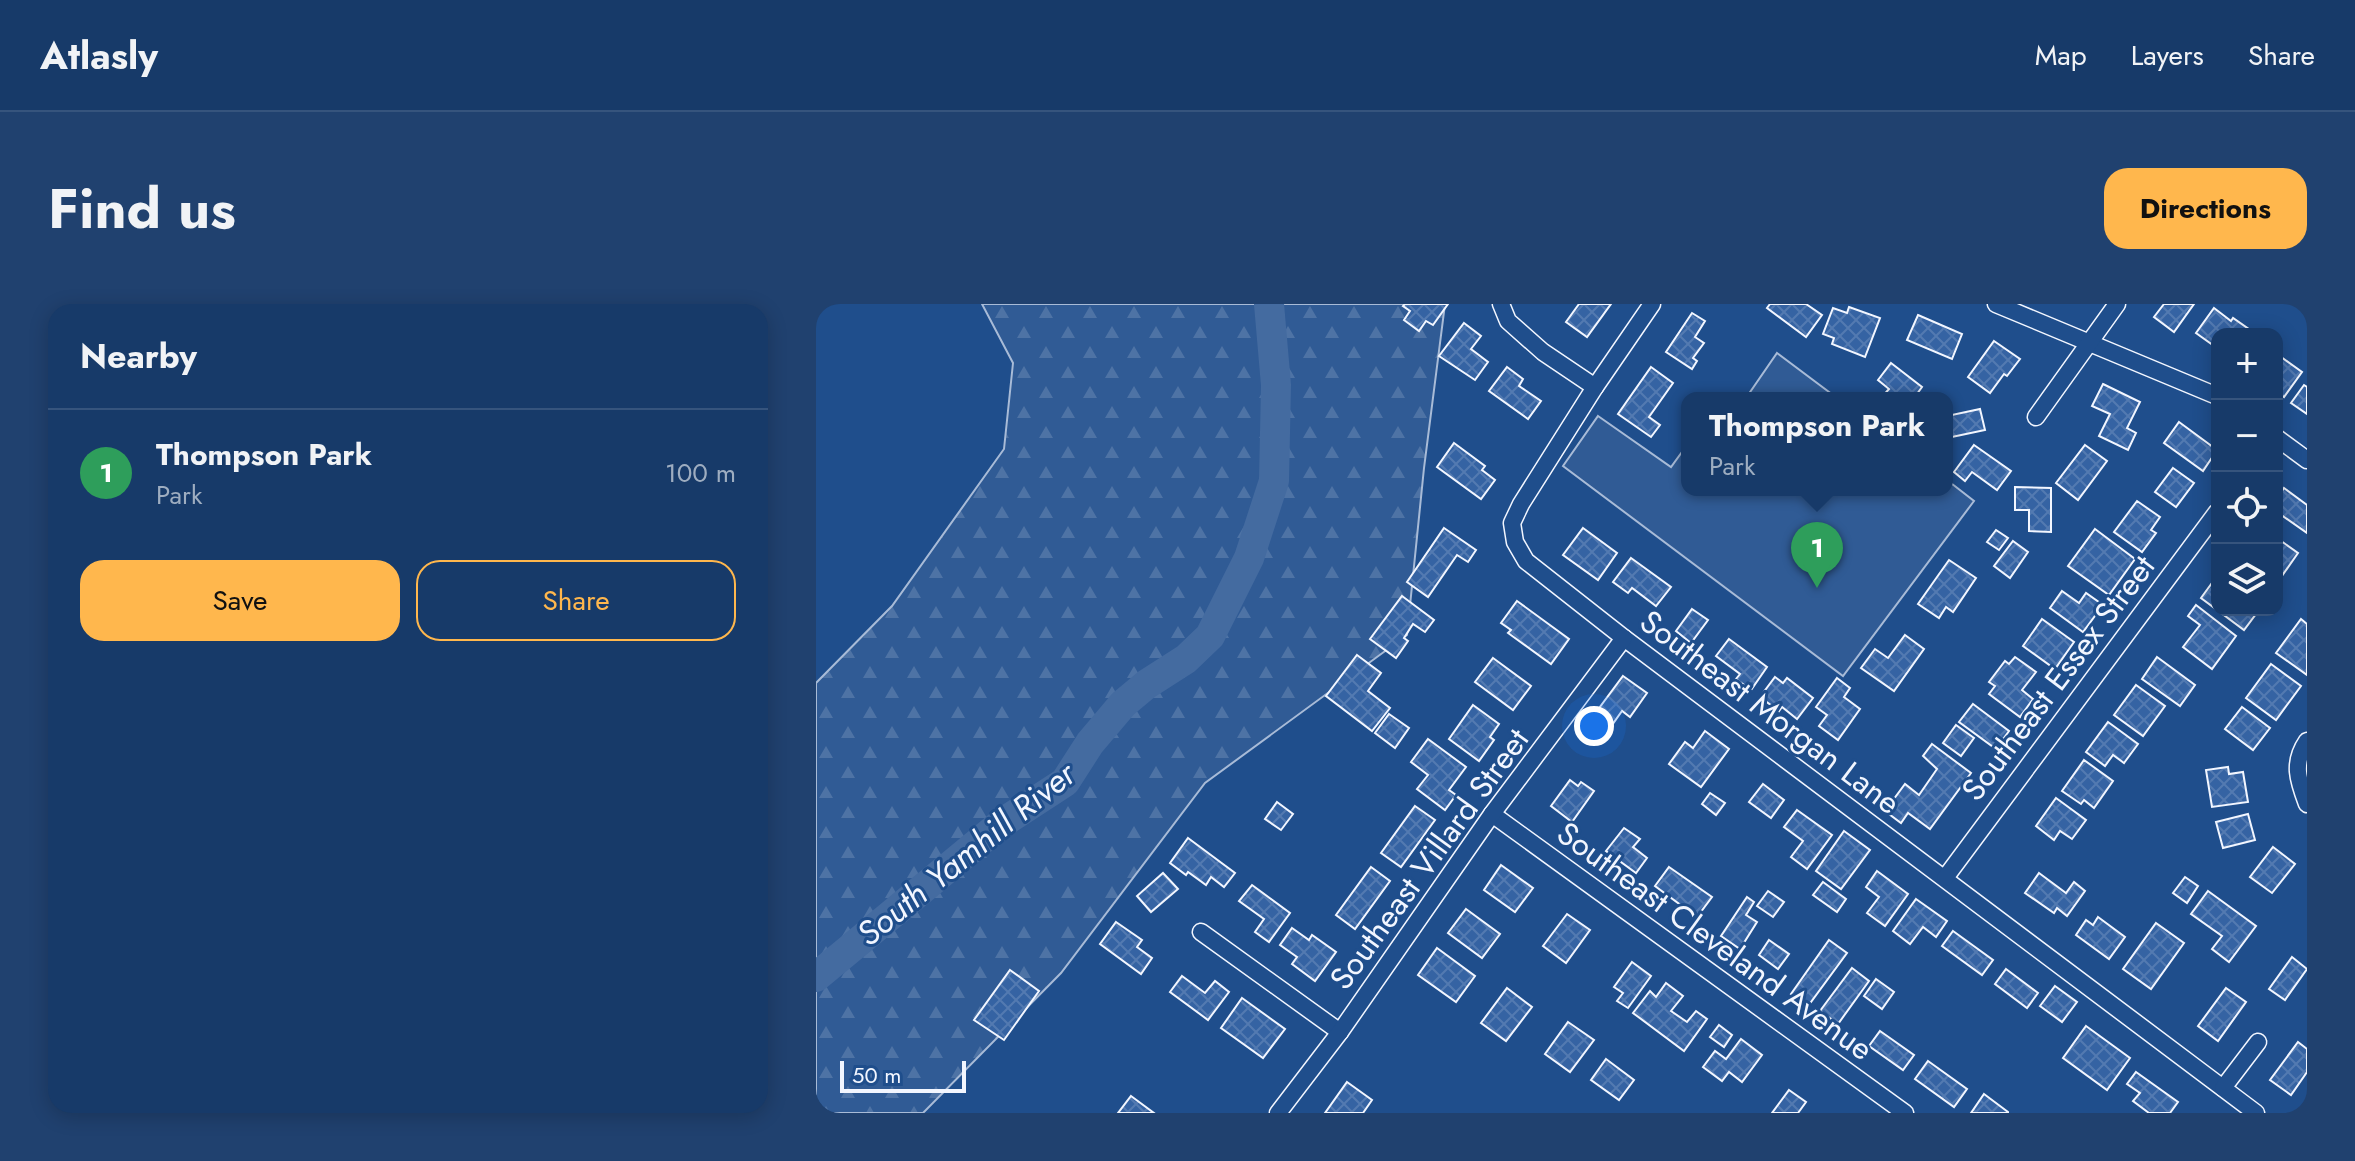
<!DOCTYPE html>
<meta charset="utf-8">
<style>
:root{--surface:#173a69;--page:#20416f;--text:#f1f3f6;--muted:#9eadc0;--line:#36547d;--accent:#ffb74d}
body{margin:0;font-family:Jost,sans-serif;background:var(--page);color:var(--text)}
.controls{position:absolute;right:24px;top:24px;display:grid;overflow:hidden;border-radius:16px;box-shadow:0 4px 20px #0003}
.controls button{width:72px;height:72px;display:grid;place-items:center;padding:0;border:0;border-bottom:2px solid var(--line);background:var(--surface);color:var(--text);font:40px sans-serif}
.scale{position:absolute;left:24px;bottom:20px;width:126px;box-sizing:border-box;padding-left:8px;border:4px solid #f2f6ff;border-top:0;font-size:22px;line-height:28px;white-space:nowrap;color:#f2f6ff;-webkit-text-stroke:6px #1f4e8c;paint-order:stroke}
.you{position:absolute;left:778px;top:422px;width:28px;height:28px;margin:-20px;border:6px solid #fff;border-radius:50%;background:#1a73e8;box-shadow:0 0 0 12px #1a73e833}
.badge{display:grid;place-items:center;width:52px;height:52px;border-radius:50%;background:var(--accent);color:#fff;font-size:26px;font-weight:700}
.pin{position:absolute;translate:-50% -66px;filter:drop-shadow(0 2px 4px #0008)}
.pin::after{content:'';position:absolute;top:42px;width:28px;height:24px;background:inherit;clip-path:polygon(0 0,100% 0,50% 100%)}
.popup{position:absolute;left:865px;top:88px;width:272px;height:104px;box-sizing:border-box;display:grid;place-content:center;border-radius:16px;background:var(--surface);filter:drop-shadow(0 2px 6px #0005);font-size:26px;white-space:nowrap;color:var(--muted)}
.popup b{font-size:30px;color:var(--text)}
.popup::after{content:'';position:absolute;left:50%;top:100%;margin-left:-16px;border:16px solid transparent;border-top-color:var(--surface)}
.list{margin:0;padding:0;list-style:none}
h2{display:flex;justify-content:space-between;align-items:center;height:104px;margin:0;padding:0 32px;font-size:34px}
h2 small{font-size:26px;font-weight:400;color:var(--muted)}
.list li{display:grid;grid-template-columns:52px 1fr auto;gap:24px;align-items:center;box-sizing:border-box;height:128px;padding:0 32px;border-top:2px solid var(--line)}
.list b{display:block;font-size:30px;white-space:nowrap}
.list p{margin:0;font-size:26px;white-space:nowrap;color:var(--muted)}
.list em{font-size:26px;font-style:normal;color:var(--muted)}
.actions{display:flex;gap:16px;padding:24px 32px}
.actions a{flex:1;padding:18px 0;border:2px solid var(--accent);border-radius:24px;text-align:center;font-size:28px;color:var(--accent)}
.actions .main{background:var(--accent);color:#111}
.icon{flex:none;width:44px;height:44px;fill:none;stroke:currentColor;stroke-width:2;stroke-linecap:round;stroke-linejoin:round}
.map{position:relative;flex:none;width:1491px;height:809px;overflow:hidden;border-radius:24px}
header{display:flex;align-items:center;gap:48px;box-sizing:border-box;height:112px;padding:0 40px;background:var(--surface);border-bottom:2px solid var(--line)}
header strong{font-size:38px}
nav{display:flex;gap:44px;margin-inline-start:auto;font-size:28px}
.intro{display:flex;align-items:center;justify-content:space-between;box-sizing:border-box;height:192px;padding:0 48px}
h1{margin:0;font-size:56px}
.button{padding:20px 36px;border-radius:24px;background:var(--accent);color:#111;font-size:28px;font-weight:700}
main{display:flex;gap:48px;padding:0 48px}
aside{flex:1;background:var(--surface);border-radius:24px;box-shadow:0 4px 20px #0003}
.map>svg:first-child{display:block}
.forest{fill:url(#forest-firs);stroke:#a8bbd7;stroke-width:2}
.built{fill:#305b95;stroke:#a8bbd7;stroke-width:2}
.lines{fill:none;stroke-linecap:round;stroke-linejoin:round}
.river{stroke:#446ba0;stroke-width:30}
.building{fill:url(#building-cross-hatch);stroke:#f2f6ff;stroke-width:2}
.street-casing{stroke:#f2f6ff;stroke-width:19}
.street{stroke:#1f4e8c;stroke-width:16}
.labels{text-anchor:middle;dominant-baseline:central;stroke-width:6;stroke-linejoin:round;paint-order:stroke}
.street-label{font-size:32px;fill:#f2f6ff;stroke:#1f4e8c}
.water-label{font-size:34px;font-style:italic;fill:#f2f6ff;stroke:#1f4e8c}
</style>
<header>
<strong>Atlasly</strong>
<nav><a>Map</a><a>Layers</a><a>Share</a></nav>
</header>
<div class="intro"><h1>Find us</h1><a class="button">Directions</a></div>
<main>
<aside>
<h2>Nearby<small></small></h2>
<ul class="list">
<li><span class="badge" style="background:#2e9e5b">1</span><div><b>Thompson Park</b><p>Park</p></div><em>100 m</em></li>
</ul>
<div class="actions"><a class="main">Save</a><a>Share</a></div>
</aside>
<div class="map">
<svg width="1491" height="809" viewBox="0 0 1491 809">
<defs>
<pattern id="forest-firs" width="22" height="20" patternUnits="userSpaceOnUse" patternTransform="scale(2)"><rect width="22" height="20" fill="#305b95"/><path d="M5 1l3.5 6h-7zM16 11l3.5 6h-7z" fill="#4e73a5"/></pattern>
<pattern id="building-cross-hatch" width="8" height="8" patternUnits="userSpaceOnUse" patternTransform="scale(2)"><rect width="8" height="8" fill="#3563a3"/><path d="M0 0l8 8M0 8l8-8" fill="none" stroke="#537ab1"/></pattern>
</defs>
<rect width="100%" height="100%" fill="#1f4e8c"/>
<path class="forest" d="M166 0H629L608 164 591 331 389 479 245 669 107 809H0V379L76 302 188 145 197 59Z"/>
<g class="built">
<path d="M961 49 1021 94H930Z"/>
<path d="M782 112 855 163 871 141V186H1131V176L1158 197 1027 372 747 162Z"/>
</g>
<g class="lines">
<path class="river" d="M0 673 186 519 249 478 274 439 307 400 331 380 370 355 394 332 433 254 458 177 460 81 453 0"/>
</g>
<g class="building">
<path d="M589 0H632L617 21 610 17 603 27 588 16 594 7 587 2Z"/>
<path d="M763 0H795L771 33 750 18Z"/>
<path d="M954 0H990L1006 11 990 33 951 4Z"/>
<path d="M1348 0H1378L1358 28 1338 13Z"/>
<path d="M1033 3 1064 14 1049 53 1016 40 1018 34 1007 30 1017 4 1031 9Z"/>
<path d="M1398 4 1415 17 1417 14 1437 28 1401 30V44L1380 29Z"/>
<path d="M876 9 889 17 879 33 888 39 877 54 881 57 876 65 850 48Z"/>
<path d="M1102 11 1146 30 1136 55 1091 36Z"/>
<path d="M648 19 665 32 655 45 672 58 659 76 623 52Z"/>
<path d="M1178 37 1204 55 1191 72 1188 70 1174 89 1152 73Z"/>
<path d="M1461 50 1486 68 1468 93 1461 88Z"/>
<path d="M1075 59 1106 83 1098 94H1065L1073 85 1062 76Z"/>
<path d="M691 63 707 75 703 82 725 97 712 115 673 87Z"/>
<path d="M835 63 857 79 833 113 844 121 835 133 802 110Z"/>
<path d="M1287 80 1324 98 1311 124 1320 129 1312 146 1283 132 1294 110 1276 102Z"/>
<path d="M1488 81 1491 83V110L1475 99Z"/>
<path d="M1164 105 1169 126 1131 134V112Z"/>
<path d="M1363 118 1401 146 1387 167 1348 139Z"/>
<path d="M638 139 669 162 666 166 679 176 665 195 621 163Z"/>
<path d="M1158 141 1195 167 1181 186 1156 168 1149 177 1138 168Z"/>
<path d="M1269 141 1291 157 1262 196 1240 179Z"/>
<path d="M1357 164 1378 179 1360 203 1339 188Z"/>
<path d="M1199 183 1235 184V228L1213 227V206H1199Z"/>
<path d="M1468 184 1491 201V229L1461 208V194Z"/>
<path d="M1321 197 1344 213 1335 226 1340 229 1326 248 1298 228Z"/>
<path d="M628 224 660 246 652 258 641 251 612 293 591 278Z"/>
<path d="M767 224 801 249 782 276 747 251Z"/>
<path d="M1279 225 1319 255 1293 291 1252 262Z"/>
<path d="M1180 226 1192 234 1183 246 1171 238Z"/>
<path d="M1461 234 1482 249 1461 279Z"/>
<path d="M1197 237 1212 248 1194 274 1178 262Z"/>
<path d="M815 254 855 283 840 302 816 284 812 289 797 278Z"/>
<path d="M1133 256 1160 274 1137 308 1130 303 1123 314 1102 300Z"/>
<path d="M1401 272V306H1443L1428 326 1385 294Z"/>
<path d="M1246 287 1263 299 1270 289 1287 301 1267 328 1234 304Z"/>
<path d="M586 292 618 316 609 328 597 320 588 334 592 337 580 354 554 335Z"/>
<path d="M701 297 753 335 735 360 692 329 695 326 685 319Z"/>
<path d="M1380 301 1420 332 1396 365 1367 343 1384 321 1372 312Z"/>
<path d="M876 305 892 316 875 339 860 327Z"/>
<path d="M1226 315 1258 338 1239 365 1207 342Z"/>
<path d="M1485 315 1491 320V371L1460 349Z"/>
<path d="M1089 331 1108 345 1078 387 1045 364 1059 345 1072 354Z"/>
<path d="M913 335 951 363 935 386 920 375 924 370 900 352Z"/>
<path d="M541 351 565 369 552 387 574 404 556 427 510 392Z"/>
<path d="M1199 353 1220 368 1206 386 1217 395 1204 413 1173 390 1179 382 1173 378 1189 357 1193 360Z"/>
<path d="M1341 353 1379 381 1364 402 1326 375Z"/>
<path d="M677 354 715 382 697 406 659 378Z"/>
<path d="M1455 360 1485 382 1460 416 1430 394Z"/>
<path d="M807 372 831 389 814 413 806 407 789 431 772 419Z"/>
<path d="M959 373 967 379 971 374 997 394 981 415 966 403 963 407 944 393Z"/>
<path d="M1021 374 1034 384 1028 393 1044 405 1022 436 1003 422 1011 411 1000 403Z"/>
<path d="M1320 381 1349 402 1327 432 1298 411Z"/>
<path d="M1157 400 1193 427 1180 445 1143 418Z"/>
<path d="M657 401 683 420 674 433 678 436 663 457 633 435Z"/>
<path d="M1426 403 1454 424 1437 446 1409 425Z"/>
<path d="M573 410 593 424 579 444 559 429Z"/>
<path d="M1292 418 1322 440 1308 459 1297 451 1289 462 1270 448Z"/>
<path d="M1140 421 1158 434 1145 452 1127 439Z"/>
<path d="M889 427 913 445 885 483 853 460 869 438 877 444Z"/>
<path d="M612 435 650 463 633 486 640 491 629 506 601 485 612 471 595 458Z"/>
<path d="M1116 440 1155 469 1114 525 1092 509 1085 519 1069 507 1089 480 1103 491 1121 465 1107 452Z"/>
<path d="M1268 456 1297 477 1278 504 1268 496 1265 500 1246 487Z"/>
<path d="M1412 463 1413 470 1427 468 1432 498 1396 503 1390 466Z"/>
<path d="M754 476 762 482 765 478 778 487 756 518 735 502Z"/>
<path d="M947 480 968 496 955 514 933 498Z"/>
<path d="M894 489 909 499 900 511 886 500Z"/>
<path d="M1240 494 1270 516 1256 535 1244 527 1238 536 1220 522Z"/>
<path d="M461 498 477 510 465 526 449 515Z"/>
<path d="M599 502 619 516 585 563 565 549Z"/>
<path d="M981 506 1016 531 991 565 975 553 987 537 968 523Z"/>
<path d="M1432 510 1439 536 1407 544 1400 518Z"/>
<path d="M808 524 824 535 817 543 831 554 820 569 790 547Z"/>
<path d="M1028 527 1054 546 1025 585 1000 567Z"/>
<path d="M372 534 419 569 408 583 395 573 390 581 372 568 370 571 354 559Z"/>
<path d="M1457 543 1479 560 1456 589 1434 573Z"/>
<path d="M685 561 717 584 699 608 668 586Z"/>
<path d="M555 563 574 577 539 625 520 611Z"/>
<path d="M853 563 896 593 881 613 839 582Z"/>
<path d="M1061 567 1092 590 1069 622 1051 609 1063 593 1050 583Z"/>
<path d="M347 569 362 585 335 608 321 592Z"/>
<path d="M1223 569 1250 589 1258 578 1269 587 1251 612 1241 604 1238 609 1209 589Z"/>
<path d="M1369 573 1382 582 1371 599 1357 589Z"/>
<path d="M1007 578 1030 595 1021 608 997 591Z"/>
<path d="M436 581 474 609 453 638 439 628 448 615 423 597Z"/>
<path d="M952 587 968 598 957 613 941 602Z"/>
<path d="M1392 587 1440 622 1413 658 1396 645 1406 632 1375 610Z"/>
<path d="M931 593 938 598 930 611 941 618 924 645 905 632Z"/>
<path d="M1100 595 1131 617 1120 633 1107 623 1094 640 1077 627Z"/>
<path d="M650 605 684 630 666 654 632 629Z"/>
<path d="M751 610 774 626 750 659 727 642Z"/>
<path d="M1282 613 1309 633 1293 655 1260 631 1270 616 1277 621Z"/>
<path d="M300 618 326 636 321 643 336 654 325 670 284 640Z"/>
<path d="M1340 619 1368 639 1335 685 1307 665Z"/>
<path d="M476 624 493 636 496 631 520 648 499 677 476 660 481 653 464 641Z"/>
<path d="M1137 627 1177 656 1166 671 1126 642Z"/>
<path d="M953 636 973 650 962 665 943 651Z"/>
<path d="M1013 636 1031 649 992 702 975 690Z"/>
<path d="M621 644 659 672 640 698 602 671Z"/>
<path d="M1476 653 1491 665 1469 696 1453 685Z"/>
<path d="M816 658 835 672 812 704 801 697 807 689 798 683Z"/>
<path d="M1036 664 1053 677 1022 720 1004 707Z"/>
<path d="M1190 665 1222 689 1211 704 1179 680Z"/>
<path d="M194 666 223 687 188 736 158 716Z"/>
<path d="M366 672 389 689 399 677 413 688 392 716 354 688Z"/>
<path d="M1060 675 1078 688 1066 705 1048 692Z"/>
<path d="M850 679 867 692 855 707 871 718 880 707 891 715 868 747 817 709 834 687 840 693Z"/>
<path d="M1239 682 1261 698 1246 718 1224 702Z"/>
<path d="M691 684 716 703 690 737 665 719Z"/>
<path d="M1410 684 1430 698 1402 737 1382 722Z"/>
<path d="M426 694 469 725 447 754 405 724Z"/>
<path d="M752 718 778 736 754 768 729 750Z"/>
<path d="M903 721 916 731 908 743 894 733Z"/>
<path d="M1270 722 1314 754 1291 786 1247 754Z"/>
<path d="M1064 727 1098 751 1087 766 1053 742Z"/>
<path d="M925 735 946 751 926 778 913 768 906 777 887 763 899 747 910 755Z"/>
<path d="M1482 738 1491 745V768L1475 791 1454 776Z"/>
<path d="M790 755 818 776 803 796 775 776Z"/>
<path d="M1112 757 1151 785 1138 803 1099 775Z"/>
<path d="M1320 768 1362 798 1354 809H1333L1317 797 1324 789 1311 780Z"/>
<path d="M531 778 556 796 547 809H509Z"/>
<path d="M973 786 990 798 982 809H956Z"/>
<path d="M1168 790 1192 808V809H1155Z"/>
<path d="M315 792 338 809H302Z"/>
</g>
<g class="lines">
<g class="street-casing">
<g id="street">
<path d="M685 0 692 17 727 48 779 83"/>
<path d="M836 0 779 83 705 200 696 219 699 238 710 257 808 334 1440 809"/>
<path d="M1180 0 1401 92"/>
<path d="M1220 113 1301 0"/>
<path d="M1461 134 1491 156"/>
<path d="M1491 500C1482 476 1476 459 1491 437"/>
<path d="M676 510 1089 809"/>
<path d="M1129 574 1401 208"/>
<path d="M385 628 524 728"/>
<path d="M1407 784 1442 738"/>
<path d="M462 809 524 728 676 510 808 334"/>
</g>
</g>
<use href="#street" class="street"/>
</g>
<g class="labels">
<g class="street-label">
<text transform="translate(1242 374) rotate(-53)">Southeast Essex Street</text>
<text transform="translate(954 408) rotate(37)">Southeast Morgan Lane</text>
<text transform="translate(613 555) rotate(-54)">Southeast Villard Street</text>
<text transform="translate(899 637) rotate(36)">Southeast Cleveland Avenue</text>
</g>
<g class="water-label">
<text transform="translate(150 550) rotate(-39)">South Yamhill River</text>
</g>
</g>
</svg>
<div class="controls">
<button>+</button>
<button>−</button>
<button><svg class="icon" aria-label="locate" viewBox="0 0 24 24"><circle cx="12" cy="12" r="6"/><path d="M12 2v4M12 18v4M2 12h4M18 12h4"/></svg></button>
<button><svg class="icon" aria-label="layers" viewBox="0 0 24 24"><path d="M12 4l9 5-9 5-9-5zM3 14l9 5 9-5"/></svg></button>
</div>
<div class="scale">50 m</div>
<div class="you"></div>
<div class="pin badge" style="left:1001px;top:284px;background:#2e9e5b">1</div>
<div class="popup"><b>Thompson Park</b>Park</div>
</div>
</main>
